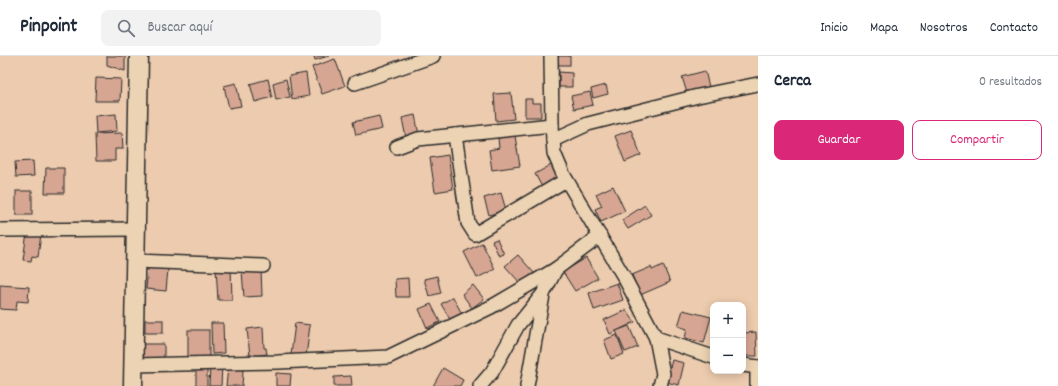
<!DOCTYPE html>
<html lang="es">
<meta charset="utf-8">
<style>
:root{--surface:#fff;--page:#f2f2f3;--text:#1f2937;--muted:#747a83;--line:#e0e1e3;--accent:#db2777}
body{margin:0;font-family:Dekko,sans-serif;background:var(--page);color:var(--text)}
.controls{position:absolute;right:12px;bottom:12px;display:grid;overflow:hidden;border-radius:8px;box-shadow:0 2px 10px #0003}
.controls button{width:36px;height:36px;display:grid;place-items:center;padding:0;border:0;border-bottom:1px solid var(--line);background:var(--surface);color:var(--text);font:20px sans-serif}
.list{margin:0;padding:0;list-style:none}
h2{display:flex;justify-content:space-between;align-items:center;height:52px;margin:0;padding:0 16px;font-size:17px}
h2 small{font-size:13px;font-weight:400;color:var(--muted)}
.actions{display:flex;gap:8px;padding:12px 16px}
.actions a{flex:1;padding:9px 0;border:1px solid var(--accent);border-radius:8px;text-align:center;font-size:14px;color:var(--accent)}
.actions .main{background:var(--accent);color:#fff}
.icon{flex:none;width:22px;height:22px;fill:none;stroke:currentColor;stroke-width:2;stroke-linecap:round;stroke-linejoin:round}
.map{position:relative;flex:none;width:758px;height:330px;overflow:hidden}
header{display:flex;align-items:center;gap:24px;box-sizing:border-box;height:56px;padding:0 20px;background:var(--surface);border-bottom:1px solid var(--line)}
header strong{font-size:19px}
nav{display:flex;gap:22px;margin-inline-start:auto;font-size:14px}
.search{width:280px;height:36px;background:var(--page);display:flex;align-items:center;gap:10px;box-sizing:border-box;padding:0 14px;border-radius:8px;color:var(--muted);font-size:15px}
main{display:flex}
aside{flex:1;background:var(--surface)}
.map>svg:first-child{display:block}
.building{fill:#d6a693;stroke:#2b2b2b}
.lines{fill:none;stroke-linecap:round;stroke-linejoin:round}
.street-casing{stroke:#2b2b2b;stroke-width:16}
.secondary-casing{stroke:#2b2b2b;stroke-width:21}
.street{stroke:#ebd3b3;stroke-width:13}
.secondary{stroke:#ebd3b3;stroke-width:18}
</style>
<header>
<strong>Pinpoint</strong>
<div class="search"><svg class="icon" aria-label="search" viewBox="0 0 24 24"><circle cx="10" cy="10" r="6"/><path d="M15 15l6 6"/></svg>Buscar aquí</div>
<nav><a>Inicio</a><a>Mapa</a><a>Nosotros</a><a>Contacto</a></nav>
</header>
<main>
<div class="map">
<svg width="758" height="330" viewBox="0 0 758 330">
<rect width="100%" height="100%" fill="#eccbae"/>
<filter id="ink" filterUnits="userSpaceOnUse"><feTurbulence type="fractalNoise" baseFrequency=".025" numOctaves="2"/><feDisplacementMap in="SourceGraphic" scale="8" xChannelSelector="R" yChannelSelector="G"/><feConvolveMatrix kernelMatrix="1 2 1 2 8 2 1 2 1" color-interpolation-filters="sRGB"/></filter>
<g filter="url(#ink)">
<g class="building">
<path d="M107 0H125V15L107 9Z"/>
<path d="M314 0H329L315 4Z"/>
<rect x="557" y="0" width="13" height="9"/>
<path d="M335 3 345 30 322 38 312 11Z"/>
<path d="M705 15 709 31 687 37 682 21Z"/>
<path d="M559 16 572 17V31H559Z"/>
<path d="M306 17 309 40 292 43 289 20Z"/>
<path d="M96 22 121 23 120 45H95Z"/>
<path d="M268 23 272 41 255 46 250 28Z"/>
<path d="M286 23 290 41 276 44 273 27Z"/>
<path d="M236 27 241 50 229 52 224 30Z"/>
<path d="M606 29 608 38 593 42 591 33Z"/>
<path d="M590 36 593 49 574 53 571 40Z"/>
<path d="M511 37 514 63 496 65 494 38Z"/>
<path d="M525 43H532V47H541V61H525Z"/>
<path d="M116 58 117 75 96 77 95 60Z"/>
<path d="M415 59 419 79 406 82 402 62Z"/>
<path d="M379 60 382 73 356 79 353 66Z"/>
<path d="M631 74 641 99 625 106 615 80Z"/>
<path d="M122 77 123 93H115V105H96L95 78Z"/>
<path d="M515 80 520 110 492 114 489 94 499 92 498 82Z"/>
<path d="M448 99 453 133 435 136 430 102Z"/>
<path d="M33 105 34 120 16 121 15 106Z"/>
<path d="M551 109 559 123 542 131 535 118Z"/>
<path d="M46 112H64V137H45Z"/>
<path d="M613 130 625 155 601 166 595 153 602 150 596 138Z"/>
<rect x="16" y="135" width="16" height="24"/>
<path d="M501 137 506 154 489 159 484 142Z"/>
<path d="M645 149 651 159 628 173 622 164Z"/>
<path d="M27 176 41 178 38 201 32 200 31 205 23 204Z"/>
<path d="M497 183 504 198 499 200 492 185Z"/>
<path d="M482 187 495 213 477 222 464 196Z"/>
<path d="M518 199 534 217 521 228 505 210Z"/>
<path d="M586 202 598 222 575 235 563 216Z"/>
<path d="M663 209 670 226 640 239 632 219 651 211 652 214Z"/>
<path d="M148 211 168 213 166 235 146 233Z"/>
<path d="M216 212H231L232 244H218Z"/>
<path d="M261 214 262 240 244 241 242 215Z"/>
<path d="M437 220 441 237 429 240 424 223Z"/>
<path d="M408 222 409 241H396L395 223Z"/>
<path d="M617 227 623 244 594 254 589 237Z"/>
<path d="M0 229 29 231 28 246 17 245 16 254 0 253Z"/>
<path d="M473 229 484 243 472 252 462 238Z"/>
<path d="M453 241 462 258 451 265 441 248Z"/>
<path d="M431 248 440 266 427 272 419 253Z"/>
<path d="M626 254 635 266 610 278 604 264Z"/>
<path d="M683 254 711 261 704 287 685 282 687 273 678 270Z"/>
<rect x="145" y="264" width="18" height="13"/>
<path d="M211 267H223L224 297 212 298Z"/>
<path d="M295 267 310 269 306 301 291 299Z"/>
<path d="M629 270 638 291 625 296 616 275Z"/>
<path d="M263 271 264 292H266L267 298 250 300 247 273Z"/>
<rect x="188" y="274" width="21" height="29"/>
<path d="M756 276 757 300H743V277Z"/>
<path d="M617 279 624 298 611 303 604 284Z"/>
<path d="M141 288H164V304L141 303Z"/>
<path d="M672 304 684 307 679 329 666 326Z"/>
<path d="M210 309H222L221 330H209Z"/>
<rect x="196" y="310" width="11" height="20"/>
<path d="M228 312 243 314 242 330H226Z"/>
<path d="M443 312 463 324 460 330H433Z"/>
<path d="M276 317 291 318 290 330H276Z"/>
<path d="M351 320 352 330H334V321Z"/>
</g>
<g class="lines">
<g class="street-casing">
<g id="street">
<path d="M551 0 552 69 554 97 563 118 624 221 656 282 663 318 660 330"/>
<path d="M355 27 433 0"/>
<path d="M455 79 468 167 475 178 566 124"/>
<path d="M553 84 588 68 698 40 758 28"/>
<path d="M397 91 418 83 552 69"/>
<path d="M0 174 136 173"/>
<path d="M136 205 263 210"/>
<path d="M656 282 713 301"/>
<path d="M134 309 278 306 388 301 491 251 556 213"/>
<path d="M743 309 758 311"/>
<path d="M757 311V330"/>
<path d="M480 330 492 316 518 269 543 238 556 213 600 180"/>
<path d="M527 330 543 239"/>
</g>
</g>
<g class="secondary-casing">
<path id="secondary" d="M133 330 139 0"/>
</g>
<use href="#street" class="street"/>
<use href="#secondary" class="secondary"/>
</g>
</g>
</svg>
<div class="controls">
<button>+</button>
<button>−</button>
</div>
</div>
<aside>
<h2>Cerca<small>0 resultados</small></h2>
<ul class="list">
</ul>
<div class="actions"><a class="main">Guardar</a><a>Compartir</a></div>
</aside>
</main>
